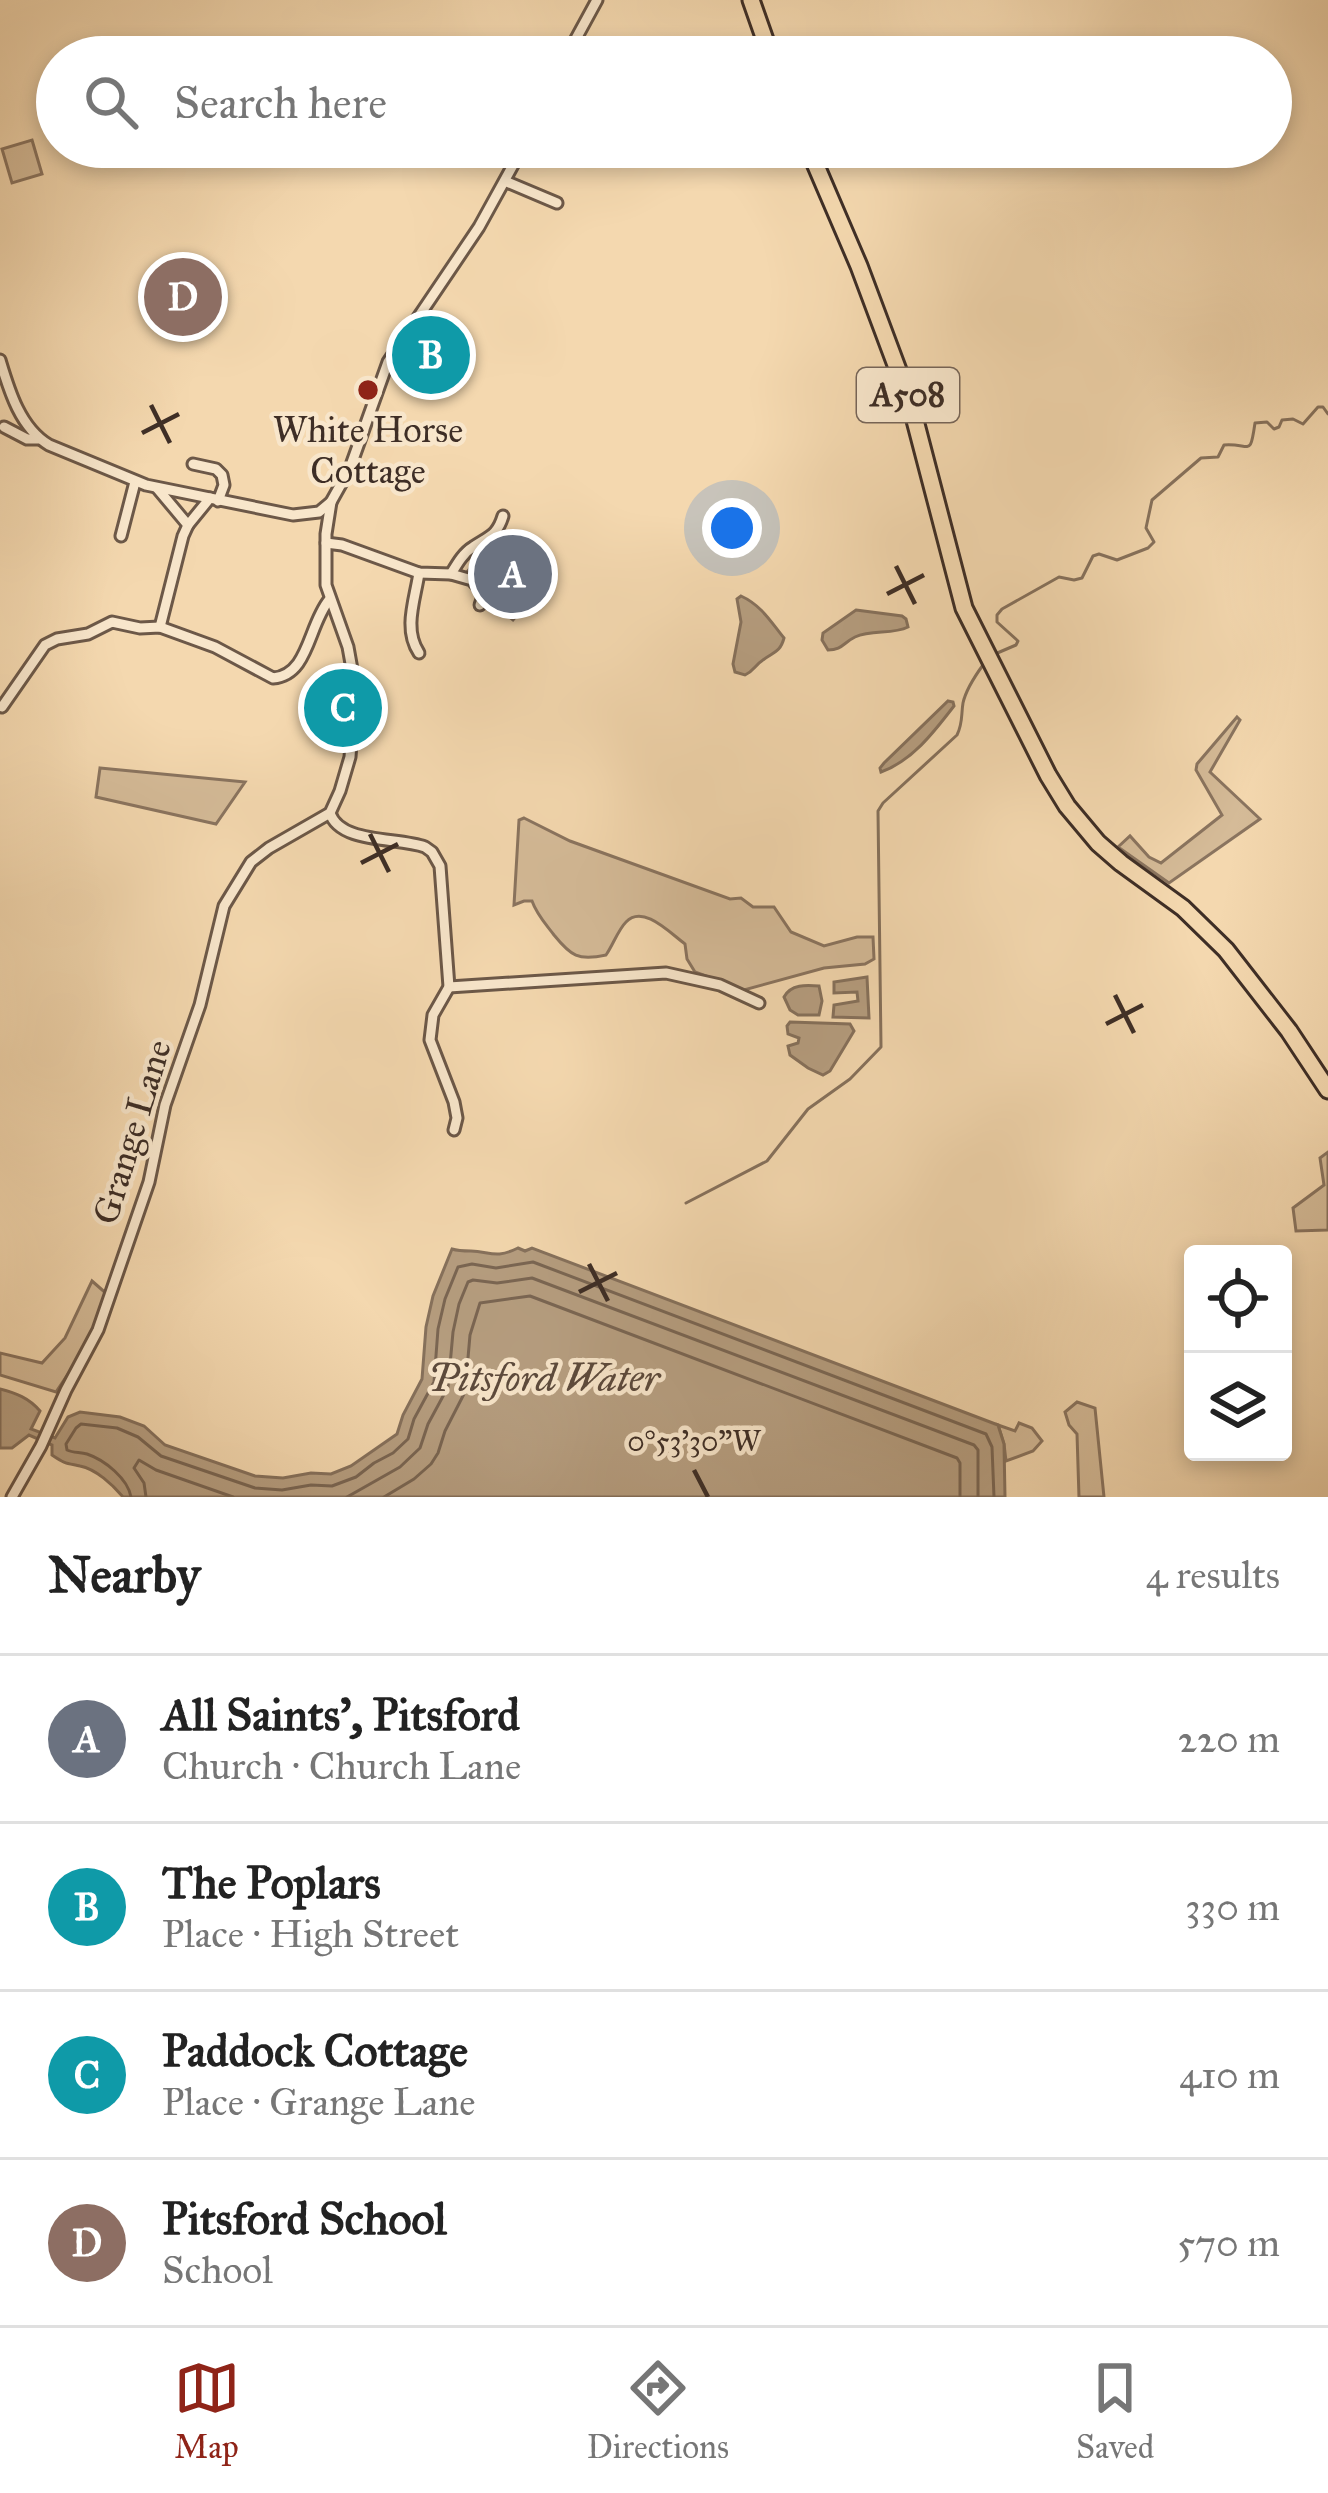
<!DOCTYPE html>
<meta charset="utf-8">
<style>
:root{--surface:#fff;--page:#f2f2f2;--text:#222;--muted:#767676;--line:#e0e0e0;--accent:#8f2418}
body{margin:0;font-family:"IM FELL Great Primer",serif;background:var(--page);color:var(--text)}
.controls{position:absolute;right:36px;bottom:36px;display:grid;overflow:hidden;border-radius:12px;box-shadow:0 6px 18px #0003}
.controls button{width:108px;height:108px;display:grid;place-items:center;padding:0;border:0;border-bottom:3px solid var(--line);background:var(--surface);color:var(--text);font:60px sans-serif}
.you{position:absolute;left:732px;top:528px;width:42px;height:42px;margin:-30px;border:9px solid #fff;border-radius:50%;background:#1a73e8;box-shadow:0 0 0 18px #1a73e833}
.badge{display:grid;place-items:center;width:78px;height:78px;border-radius:50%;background:var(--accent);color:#fff;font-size:39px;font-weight:700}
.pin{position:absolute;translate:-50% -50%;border:6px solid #fff;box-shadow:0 3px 12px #0006}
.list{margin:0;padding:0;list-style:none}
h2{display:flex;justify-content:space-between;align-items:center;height:156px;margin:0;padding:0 48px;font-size:51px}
h2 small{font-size:39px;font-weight:400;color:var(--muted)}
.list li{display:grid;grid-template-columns:78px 1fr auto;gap:36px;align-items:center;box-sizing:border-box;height:168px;padding:0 48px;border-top:3px solid var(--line)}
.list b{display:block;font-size:45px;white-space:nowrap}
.list p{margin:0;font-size:39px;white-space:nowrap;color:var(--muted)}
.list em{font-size:39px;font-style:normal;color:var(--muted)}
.icon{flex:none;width:66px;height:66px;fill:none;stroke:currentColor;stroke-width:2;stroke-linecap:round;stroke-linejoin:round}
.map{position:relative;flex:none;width:1328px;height:1497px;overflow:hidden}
.search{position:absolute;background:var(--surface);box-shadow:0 6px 18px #0003;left:36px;right:36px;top:36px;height:132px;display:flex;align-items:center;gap:30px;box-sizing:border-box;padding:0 42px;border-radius:66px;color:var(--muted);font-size:45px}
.sheet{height:828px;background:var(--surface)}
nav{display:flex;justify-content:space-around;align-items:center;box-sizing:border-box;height:168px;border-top:3px solid var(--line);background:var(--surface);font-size:33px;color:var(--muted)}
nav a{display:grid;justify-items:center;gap:6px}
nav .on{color:var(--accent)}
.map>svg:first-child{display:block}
.green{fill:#d5bb98;stroke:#8a745f;stroke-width:3}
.water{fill:#b69e80;stroke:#86715c;stroke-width:3}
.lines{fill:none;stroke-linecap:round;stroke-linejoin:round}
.shore{stroke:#7a6653;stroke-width:3}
.stream{stroke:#86715c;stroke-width:3}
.minor-casing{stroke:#6c5848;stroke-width:15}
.highway-casing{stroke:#3e2e26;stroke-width:21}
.minor{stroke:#f8e6cb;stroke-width:9}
.highway{stroke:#f4d8af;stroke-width:15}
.ticks{fill:none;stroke:#3e2e26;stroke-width:4.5}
.poi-dot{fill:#8f2418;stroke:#f8e6cb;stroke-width:4.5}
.labels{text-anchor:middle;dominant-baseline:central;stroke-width:9;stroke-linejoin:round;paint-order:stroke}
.shield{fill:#f8e6cb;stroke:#766558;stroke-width:3}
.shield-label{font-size:33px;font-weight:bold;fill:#3e2e26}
.poi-label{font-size:36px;fill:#3e2e26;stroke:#f8e6cb}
.street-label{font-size:36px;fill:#3e2e26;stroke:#f8e6cb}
.water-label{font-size:39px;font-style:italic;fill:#5c4a3c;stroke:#f8e6cb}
.ticks-label{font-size:30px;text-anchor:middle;fill:#3e2e26;stroke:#f8e6cb;stroke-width:9;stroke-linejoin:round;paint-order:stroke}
</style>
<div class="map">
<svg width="1328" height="1497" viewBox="0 0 1328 1497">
<rect width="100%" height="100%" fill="#f4d8af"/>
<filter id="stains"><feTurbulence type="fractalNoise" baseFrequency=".00167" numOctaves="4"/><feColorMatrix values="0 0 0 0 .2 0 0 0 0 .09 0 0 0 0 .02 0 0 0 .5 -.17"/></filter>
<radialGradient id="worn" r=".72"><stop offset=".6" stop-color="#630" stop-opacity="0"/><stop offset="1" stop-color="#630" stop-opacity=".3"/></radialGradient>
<g class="green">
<path d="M32 140 42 174 12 183 2 149Z"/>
<path d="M502 530 522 549 555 571 513 620 487 598C486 583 479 576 464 576L478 558 472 551 492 541Z"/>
<path d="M1237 717 1240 720 1210 772 1260 819 1169 883 1118 847 1130 836 1149 857 1161 863 1222 815 1196 770 1197 764Z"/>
<path d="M100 768 245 782 216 824 96 797Z"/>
<path d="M524 818 570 841 730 899 741 898 753 907H774L791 932 824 946 857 937H873L874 959 865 964 824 968 744 990 695 972 687 959 685 944C670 933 643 904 626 922 618 930 613 945 606 955 578 961 571 956 554 935 545 923 537 915 532 901H524L514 905 519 820Z"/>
<path d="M1328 1152V1230L1296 1231 1293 1208 1324 1185 1320 1158Z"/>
<path d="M92 1281 108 1295 82 1353 56 1392 0 1375V1353L42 1363 65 1338Z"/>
<path d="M1077 1402 1095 1408 1104 1497H1079L1077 1434 1069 1425 1065 1412Z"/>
<path d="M1019 1423 1032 1428 1042 1441 1033 1451 1006 1461 1004 1444 998 1425 1015 1431Z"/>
</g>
<g class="water">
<path d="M741 596C761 605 771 622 784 638 780 653 773 652 763 660 755 665 754 671 745 675L735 672 733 664 741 622 737 599Z"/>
<path d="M856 610 902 616 906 619 908 627C892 635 872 629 855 637 843 643 842 650 828 650L822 640 823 633Z"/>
<path d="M948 701 953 702 954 706C934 732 912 761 881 772L880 768 884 763Z"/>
<path d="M867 977 869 1018 833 1017 834 1005 858 1001 857 992 834 993V982Z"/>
<path d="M819 986 822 1001 819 1015H798L790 1010 784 997C791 984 806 985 819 986Z"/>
<path d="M790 1022 850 1024 854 1031 830 1071 823 1075 808 1068 790 1055 788 1046 798 1043 799 1038 788 1034 787 1026Z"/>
<path d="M518 1248 525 1251 532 1248 998 1425 1004 1444 1005 1497H123C113 1485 96 1469 80 1466 66 1463 65 1464 52 1455V1445L29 1435 12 1448H0V1389C16 1393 29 1398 40 1411L31 1429 55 1438 68 1417 80 1412 120 1417 144 1426 165 1445 255 1476 283 1478 311 1473 331 1474 351 1466 397 1434 403 1415 422 1379 426 1327 433 1296 452 1249C458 1251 465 1251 471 1251 491 1252 496 1259 518 1248Z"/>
</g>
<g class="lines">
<g class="shore">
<path d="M131 1497C128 1479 105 1460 87 1454 80 1452 73 1453 67 1450L66 1444 76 1428 81 1424 117 1428 138 1437 161 1456 255 1488 282 1490 311 1485 332 1486 356 1477 374 1463 393 1453 408 1439 414 1419 434 1382 438 1329 445 1299 458 1267 472 1264 496 1268 533 1262 986 1434 992 1447 994 1497"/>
<path d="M146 1497 144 1483 134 1468 139 1460 156 1470 233 1497"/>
<path d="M347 1497 400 1467 420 1448 428 1424 448 1387 453 1332 459 1304 468 1282 473 1280 497 1283 532 1278 974 1445 978 1450V1497"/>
<path d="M384 1497 414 1479 431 1464 438 1453 445 1431 465 1392 470 1335 480 1303 530 1296 957 1458 960 1463V1497"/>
</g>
<g class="stream">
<path d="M995 654 1016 645 1018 641 997 622V615L1002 609 1059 577 1074 580 1082 578 1093 556 1099 554 1117 560 1148 548 1154 542 1146 528 1152 500 1201 458 1218 457 1224 445C1251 443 1250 458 1255 423L1267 422 1274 429 1279 427 1282 420 1293 419 1303 424 1318 407H1323L1328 414"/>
<path d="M686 1203 767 1161 808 1109 850 1079 881 1047 878 811 883 803 957 735C963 723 961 715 963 703 966 689 975 676 983 665"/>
</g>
<g class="minor-casing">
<g id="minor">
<path d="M566 57 597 0"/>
<path d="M507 182 557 203"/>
<path d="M0 360C9 390 20 428 49 445L146 485 293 515 319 512 331 502 350 468 388 362 479 227 523 147"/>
<path d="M4 427 27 439H38"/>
<path d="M193 464 216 469 222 475 224 485 218 501"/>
<path d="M157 488 188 525"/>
<path d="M121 536 135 482"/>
<path d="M326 543 342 545 419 573 451 574 472 580 484 594 480 605"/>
<path d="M451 574C457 564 463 553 473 547 489 536 497 536 503 516"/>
<path d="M160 627 183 536 188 525 210 498"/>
<path d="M419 653C403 629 415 600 419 573"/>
<path d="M2 707 45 645 57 639 88 634 112 622 140 628 160 627 215 647 273 678C309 675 308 626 329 600"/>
<path d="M330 813C340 844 398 837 425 847L432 852 440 866 449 987 433 1015 430 1040 454 1102 457 1118 454 1130"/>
<path d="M449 987 666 973 720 985 759 1003"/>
<path d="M12 1497 41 1446 66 1390 98 1330 149 1182 165 1105 200 1005 224 906 251 862 269 848 330 813 340 791 350 757 355 686 348 647 326 585V534L331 502"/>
</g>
</g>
<g class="highway-casing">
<g id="highway">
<path d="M751 0 771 57"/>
<path d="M808 147 859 266 911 405 964 608 1048 775 1067 806 1098 843 1121 863 1183 908 1226 950 1289 1031 1328 1090"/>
</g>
</g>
<use href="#minor" class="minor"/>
<use href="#highway" class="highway"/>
</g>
<path class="ticks" d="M151 405 170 443M142 433 179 414M896 566 915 604M887 594 924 575M370 834 389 872M361 863 398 844M1115 995 1134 1033M1106 1024 1143 1005M589 1264 608 1301M579 1292 617 1273M694 1470 708 1497"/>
<circle class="poi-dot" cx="368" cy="390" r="12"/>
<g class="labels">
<rect class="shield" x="857" y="368" width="102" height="54" rx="9"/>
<g class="shield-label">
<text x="908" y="395">A508</text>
</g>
<g class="poi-label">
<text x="368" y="430">White Horse<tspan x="368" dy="41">Cottage</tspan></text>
</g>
<g class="street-label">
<text transform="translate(132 1132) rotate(-73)">Grange Lane</text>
</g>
<g class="water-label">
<text x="544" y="1378">Pitsford Water</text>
</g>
</g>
<g class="ticks-label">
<text x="694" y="1451">0°53'30"W</text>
</g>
<rect width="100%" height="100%" filter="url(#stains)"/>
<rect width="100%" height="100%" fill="url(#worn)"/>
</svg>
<div class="controls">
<button><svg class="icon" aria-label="locate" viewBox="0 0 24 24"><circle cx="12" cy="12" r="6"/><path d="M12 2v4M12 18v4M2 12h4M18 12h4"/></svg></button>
<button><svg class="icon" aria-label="layers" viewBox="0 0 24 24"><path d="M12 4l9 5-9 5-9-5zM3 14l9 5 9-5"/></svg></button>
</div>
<div class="you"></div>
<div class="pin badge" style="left:513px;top:574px;background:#6b7280">A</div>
<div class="pin badge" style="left:431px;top:355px;background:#0f9aa8">B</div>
<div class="pin badge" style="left:343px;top:708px;background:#0f9aa8">C</div>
<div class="pin badge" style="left:183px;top:297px;background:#8d6e63">D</div>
<div class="search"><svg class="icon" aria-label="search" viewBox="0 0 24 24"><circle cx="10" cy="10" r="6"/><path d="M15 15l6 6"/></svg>Search here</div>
</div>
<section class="sheet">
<h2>Nearby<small>4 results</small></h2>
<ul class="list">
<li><span class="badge" style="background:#6b7280">A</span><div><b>All Saints', Pitsford</b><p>Church · Church Lane</p></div><em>220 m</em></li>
<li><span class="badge" style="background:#0f9aa8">B</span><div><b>The Poplars</b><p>Place · High Street</p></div><em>330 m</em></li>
<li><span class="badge" style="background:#0f9aa8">C</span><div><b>Paddock Cottage</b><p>Place · Grange Lane</p></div><em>410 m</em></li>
<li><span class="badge" style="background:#8d6e63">D</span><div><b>Pitsford School</b><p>School</p></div><em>570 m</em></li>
</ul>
</section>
<nav>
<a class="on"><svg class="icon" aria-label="map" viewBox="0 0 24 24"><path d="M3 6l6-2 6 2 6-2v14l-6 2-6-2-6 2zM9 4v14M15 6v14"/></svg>Map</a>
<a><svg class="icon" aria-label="directions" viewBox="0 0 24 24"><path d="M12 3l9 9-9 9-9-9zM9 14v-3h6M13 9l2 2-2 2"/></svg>Directions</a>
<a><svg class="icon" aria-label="saved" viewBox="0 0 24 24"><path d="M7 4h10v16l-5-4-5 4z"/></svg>Saved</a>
</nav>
